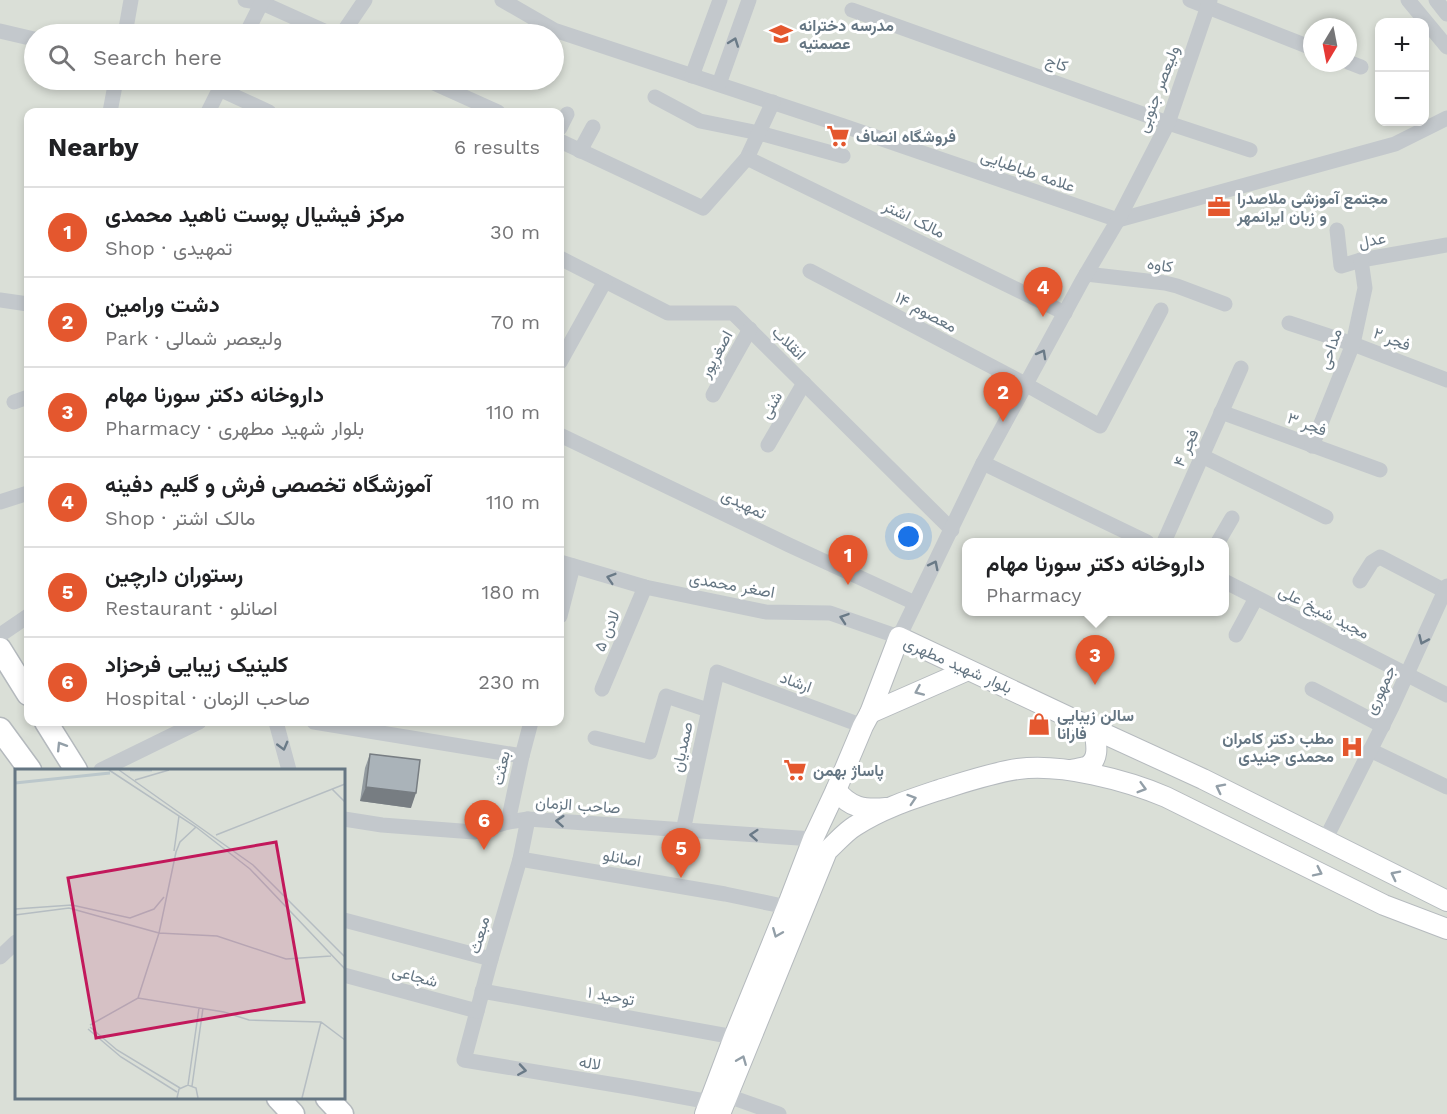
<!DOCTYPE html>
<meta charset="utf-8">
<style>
:root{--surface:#fff;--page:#f6f6f6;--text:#202124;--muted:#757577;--line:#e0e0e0;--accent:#e4572e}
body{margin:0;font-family:"Work Sans",Vazirmatn,sans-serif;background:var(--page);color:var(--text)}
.controls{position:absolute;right:18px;top:18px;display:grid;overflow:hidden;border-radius:12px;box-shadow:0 3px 9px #0003}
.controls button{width:54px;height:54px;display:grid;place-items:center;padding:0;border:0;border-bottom:2px solid var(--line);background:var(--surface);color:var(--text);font:30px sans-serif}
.compass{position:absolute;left:1303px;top:18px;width:54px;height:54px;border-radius:50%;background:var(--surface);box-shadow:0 3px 9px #0003;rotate:190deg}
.you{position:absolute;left:909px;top:537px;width:21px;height:21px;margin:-15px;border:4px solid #fff;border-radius:50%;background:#1a73e8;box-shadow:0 0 0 9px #1a73e833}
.badge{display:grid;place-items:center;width:39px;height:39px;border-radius:50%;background:var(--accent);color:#fff;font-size:20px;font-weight:700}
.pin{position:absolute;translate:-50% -50px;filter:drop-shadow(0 2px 3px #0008)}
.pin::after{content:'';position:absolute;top:32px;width:21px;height:18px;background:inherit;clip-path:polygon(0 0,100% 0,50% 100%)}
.popup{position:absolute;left:962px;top:538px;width:267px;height:78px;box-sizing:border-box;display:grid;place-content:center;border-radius:12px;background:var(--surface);filter:drop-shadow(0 2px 4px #0005);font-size:20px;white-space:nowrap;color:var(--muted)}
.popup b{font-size:22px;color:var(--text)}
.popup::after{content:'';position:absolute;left:50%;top:100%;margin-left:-12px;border:12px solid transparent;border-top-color:var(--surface)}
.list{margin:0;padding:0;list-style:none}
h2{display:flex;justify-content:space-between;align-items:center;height:78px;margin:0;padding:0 24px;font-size:26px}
h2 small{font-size:20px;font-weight:400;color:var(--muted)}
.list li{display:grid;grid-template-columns:39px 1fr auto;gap:18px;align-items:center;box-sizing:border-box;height:90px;padding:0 24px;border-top:2px solid var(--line)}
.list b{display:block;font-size:22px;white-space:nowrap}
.list p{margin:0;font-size:20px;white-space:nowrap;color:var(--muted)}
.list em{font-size:20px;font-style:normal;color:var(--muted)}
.icon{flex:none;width:33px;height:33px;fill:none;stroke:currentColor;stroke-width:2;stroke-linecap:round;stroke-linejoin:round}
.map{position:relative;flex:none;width:1447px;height:1114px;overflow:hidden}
.search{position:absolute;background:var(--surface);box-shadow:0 3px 9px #0003;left:24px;top:24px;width:540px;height:66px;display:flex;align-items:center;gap:15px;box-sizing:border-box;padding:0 21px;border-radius:33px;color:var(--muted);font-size:22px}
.panel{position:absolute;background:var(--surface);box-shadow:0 3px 9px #0003;left:24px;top:108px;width:540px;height:618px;border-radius:12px}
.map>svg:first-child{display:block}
.green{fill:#dadfd7;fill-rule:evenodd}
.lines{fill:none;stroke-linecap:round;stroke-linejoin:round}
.major-casing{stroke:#b5babe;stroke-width:22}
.highway-casing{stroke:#b4b9bd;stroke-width:25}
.minor{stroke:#c3c8cc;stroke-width:15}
.major{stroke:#fff;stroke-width:20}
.highway{stroke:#fff;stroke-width:22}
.wall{fill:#929a9f}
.shaded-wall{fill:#777d82}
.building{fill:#aab3b9;stroke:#777d82;stroke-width:1.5}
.oneway{stroke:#6a7a87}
.oneway2{stroke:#939fa8}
.labels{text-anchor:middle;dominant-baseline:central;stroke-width:6;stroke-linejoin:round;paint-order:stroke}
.poi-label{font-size:16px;font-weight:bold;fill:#657683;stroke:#fff;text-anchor:start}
.street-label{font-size:16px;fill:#657683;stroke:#fff}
.inset-river{fill:none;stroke:#bbc7cb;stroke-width:3}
.inset-road{fill:none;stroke:#b5bdc2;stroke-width:1.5}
.view{fill:#c2185b;fill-opacity:0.15;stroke:#c2185b;stroke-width:3}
.inset-edge{fill:none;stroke:#657683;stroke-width:3}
</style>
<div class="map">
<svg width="1447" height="1114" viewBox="0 0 1447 1114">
<rect width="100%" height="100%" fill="#fafaf8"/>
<path class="green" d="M0 0H1447V1114H0ZM1380 22H1424V122H1380ZM1312 27H1348V63H1312ZM34 34H554V80H34ZM28 112H560V722H28ZM966 542H1224V612H966ZM16 770H344V1098H16Z"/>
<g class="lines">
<g class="major-casing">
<g id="major">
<path d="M870 713 968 670"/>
<path d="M1071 770C1076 769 1082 768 1086 767 1101 760 1096 742 1094 729"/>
<path d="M836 790C850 808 864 810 886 808"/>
<path d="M705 1114 734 1037 787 907 813 839 836 790 863 726 870 713 899 637 1094 729 1203 779 1447 901"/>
<path d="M720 1114 827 851C836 843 845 832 855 826 881 809 909 800 939 790 965 782 991 773 1018 769 1061 763 1126 780 1166 797L1384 905 1447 929"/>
</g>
</g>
<g class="highway-casing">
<g id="highway">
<path d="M0 649 28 694"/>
<path d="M46 722 76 770"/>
<path d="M0 729 30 770"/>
<path d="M278 1098 293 1114"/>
<path d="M327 1098 342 1114"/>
</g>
</g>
<g class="minor">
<path d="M245 0 262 3 331 34"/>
<path d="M502 0 554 30 841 125 1118 220 1395 144 1447 118"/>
<path d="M1190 0 1312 48"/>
<path d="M1408 0 1447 47"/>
<path d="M1436 0 1447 14"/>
<path d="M852 10 1168 123 1250 150"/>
<path d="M0 31 34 39"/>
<path d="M125 34 131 0"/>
<path d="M246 34 263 0"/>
<path d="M342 34 365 0"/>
<path d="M1348 62 1361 67"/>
<path d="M692 76 720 0"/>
<path d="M427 80 498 112"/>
<path d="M719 84 749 0"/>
<path d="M219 89 269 112"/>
<path d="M655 97 700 121 759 133 843 156"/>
<path d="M110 112 116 80"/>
<path d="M208 112 224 80"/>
<path d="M560 128 567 114"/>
<path d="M560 141 703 208 747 158 773 102"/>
<path d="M580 151 593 127"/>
<path d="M747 158 1065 313"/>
<path d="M1337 230 1341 266 1361 260 1447 245"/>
<path d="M560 258 668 313H733L952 530"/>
<path d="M810 271 1025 384 1100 426 1161 310"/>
<path d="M1086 274 1165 283 1177 286 1225 304"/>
<path d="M0 300 28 304"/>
<path d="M1289 323 1353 344 1447 380"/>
<path d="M560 362 605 281"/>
<path d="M713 395 750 329"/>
<path d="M14 402 28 397"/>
<path d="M1221 412 1380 470"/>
<path d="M560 435 789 545 915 603"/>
<path d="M768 445 804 383"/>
<path d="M1312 446 1353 344 1365 288 1361 260"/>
<path d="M1202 456 1326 517"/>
<path d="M983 463 1147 542"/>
<path d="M0 502 28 493"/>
<path d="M1164 542 1241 368"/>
<path d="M1218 542 1232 518"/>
<path d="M560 562 645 587 766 612 830 613 899 637 983 463 1082 281 1118 220 1168 123 1210 0"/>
<path d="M1224 581 1447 695"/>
<path d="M1360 581 1372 562 1380 557 1447 592"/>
<path d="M560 616 573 566"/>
<path d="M0 635 28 616"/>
<path d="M1236 635 1256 598"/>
<path d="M602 689 645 587"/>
<path d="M1312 689 1383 726"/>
<path d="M276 722 289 770"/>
<path d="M314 722 522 756"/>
<path d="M595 738 650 752 666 696 708 710"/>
<path d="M1370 750 1447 787"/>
<path d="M101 770 199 722"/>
<path d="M344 819 382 825 474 832 508 822 528 819 813 839"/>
<path d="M528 819 520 859 491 959 464 1060 634 1088 710 1102"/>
<path d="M508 822 522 756 531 722"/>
<path d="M683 831 717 672 863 726"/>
<path d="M1325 840 1392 707 1447 586"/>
<path d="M520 859 725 894 787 907"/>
<path d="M344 920 491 959"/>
<path d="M0 957 16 942"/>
<path d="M344 975 477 1011"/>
<path d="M482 991 734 1037"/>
<path d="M728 1096 779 1114"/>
</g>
<use href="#major" class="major"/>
<use href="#highway" class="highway"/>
</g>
<path class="wall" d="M370 754 411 808 360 801 365 768Z"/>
<path class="shaded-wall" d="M366 787 416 793 411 808 360 801Z"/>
<path class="building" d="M370 754 420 760 416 793 366 787Z"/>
<defs><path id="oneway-chevron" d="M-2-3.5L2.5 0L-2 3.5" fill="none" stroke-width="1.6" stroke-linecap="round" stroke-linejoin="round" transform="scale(1.5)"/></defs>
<g class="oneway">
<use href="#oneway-chevron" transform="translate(734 42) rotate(-70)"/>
<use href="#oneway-chevron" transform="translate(1042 354) rotate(-61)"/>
<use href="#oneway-chevron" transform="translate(934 565) rotate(-63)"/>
<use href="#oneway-chevron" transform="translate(611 578) rotate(-163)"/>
<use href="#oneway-chevron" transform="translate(844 618) rotate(-161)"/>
<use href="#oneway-chevron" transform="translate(1423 640) rotate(114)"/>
<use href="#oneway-chevron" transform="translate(283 746) rotate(75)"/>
<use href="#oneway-chevron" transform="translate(560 821) rotate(-176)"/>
<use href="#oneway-chevron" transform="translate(754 835) rotate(-176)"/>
<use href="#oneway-chevron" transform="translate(522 1070) rotate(9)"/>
</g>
<g class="oneway2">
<use href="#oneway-chevron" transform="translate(919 691) rotate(156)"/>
<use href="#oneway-chevron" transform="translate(61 746) rotate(-122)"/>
<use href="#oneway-chevron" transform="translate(1142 788) rotate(16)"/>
<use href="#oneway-chevron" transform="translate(1220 788) rotate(-153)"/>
<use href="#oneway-chevron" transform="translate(912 799) rotate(-18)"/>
<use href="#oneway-chevron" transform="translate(1318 872) rotate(26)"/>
<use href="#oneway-chevron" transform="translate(1395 875) rotate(-153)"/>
<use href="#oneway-chevron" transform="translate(777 933) rotate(112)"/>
<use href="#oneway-chevron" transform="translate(742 1060) rotate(-68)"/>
</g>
<defs>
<g id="school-bare" transform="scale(1.8)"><path d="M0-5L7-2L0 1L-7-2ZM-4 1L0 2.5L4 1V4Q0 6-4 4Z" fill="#e4572e" stroke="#fff" stroke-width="2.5" paint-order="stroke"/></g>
<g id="supermarket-bare" transform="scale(1.8)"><path d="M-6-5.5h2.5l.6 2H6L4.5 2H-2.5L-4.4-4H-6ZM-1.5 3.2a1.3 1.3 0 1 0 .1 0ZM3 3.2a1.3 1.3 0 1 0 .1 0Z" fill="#e4572e" stroke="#fff" stroke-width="2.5" paint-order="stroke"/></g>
<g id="office-bare" transform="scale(1.8)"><path d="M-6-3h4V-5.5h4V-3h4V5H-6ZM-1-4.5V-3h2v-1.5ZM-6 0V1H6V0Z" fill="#e4572e" stroke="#fff" stroke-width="2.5" paint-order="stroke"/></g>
<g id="shop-bare" transform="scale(1.8)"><path d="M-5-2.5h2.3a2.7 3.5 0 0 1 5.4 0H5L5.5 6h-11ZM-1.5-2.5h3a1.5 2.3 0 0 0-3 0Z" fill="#e4572e" stroke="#fff" stroke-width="2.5" paint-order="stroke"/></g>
<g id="hospital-bare" transform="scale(1.8)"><path d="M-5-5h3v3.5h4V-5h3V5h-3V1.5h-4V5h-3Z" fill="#e4572e" stroke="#fff" stroke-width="2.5" paint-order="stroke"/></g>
</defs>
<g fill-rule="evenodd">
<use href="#school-bare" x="781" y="34"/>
<use href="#supermarket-bare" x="838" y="136"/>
<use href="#office-bare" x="1219" y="207"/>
<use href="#shop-bare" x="1039" y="724"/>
<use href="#hospital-bare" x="1352" y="747"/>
<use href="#supermarket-bare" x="795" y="770"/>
</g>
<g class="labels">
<g class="poi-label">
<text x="799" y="25">مدرسه دخترانه<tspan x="799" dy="18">عصمتیه</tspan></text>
<text x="856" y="136">فروشگاه انصاف</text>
<text x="1237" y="198">مجتمع آموزشی ملاصدرا<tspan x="1237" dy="18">و زبان ایرانمهر</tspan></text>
<text x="1057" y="715">سالن زیبایی<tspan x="1057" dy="18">فارانا</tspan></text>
<text x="1334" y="738" text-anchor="end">مطب دکتر کامران<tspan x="1334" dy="18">محمدی جنیدی</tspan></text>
<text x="813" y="770">پاساژ بهمن</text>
</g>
<g class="street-label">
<text transform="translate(1057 63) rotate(20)">کاج</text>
<text transform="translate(1158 89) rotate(-69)">ولیعصر جنوبی</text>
<text transform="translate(1028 171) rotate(19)">علامه طباطبایی</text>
<text transform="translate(914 219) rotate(26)">مالک اشتر</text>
<text transform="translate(1372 240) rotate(-11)">عدل</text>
<text transform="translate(1160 265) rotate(9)">کاوه</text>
<text transform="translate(926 312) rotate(28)">۱۴ معصوم</text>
<text transform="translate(1392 339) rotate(21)">فجر ۲</text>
<text transform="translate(789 343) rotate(45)">انقلاب</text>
<text transform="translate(1330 349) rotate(-71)">مداحی</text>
<text transform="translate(716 354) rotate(-61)">اصغرپور</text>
<text transform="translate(771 405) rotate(-60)">شنی</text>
<text transform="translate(1307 424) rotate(20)">فجر ۳</text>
<text transform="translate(1186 448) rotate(-66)">فجر ۴</text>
<text transform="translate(744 504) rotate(26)">تمهیدی</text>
<text transform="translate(732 585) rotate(10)">اصغر محمدی</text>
<text transform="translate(1324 612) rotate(27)">مجید شیخ علی</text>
<text transform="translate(607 631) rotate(-67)">لادن ۵</text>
<text transform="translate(958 665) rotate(24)">بلوار شهید مطهری</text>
<text transform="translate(796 682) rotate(20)">ارشاد</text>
<text transform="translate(1380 690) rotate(-65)">جمهوری</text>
<text transform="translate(682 747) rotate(-78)">صمدیان</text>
<text transform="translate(501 768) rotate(-78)">بعثت</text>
<text transform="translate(578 805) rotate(4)">صاحب الزمان</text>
<text transform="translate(622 858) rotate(10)">اصانلو</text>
<text transform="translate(479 935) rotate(-74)">مبعث</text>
<text transform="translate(415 976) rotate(15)">شجاعی</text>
<text transform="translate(611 996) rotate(10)">توحید ۱</text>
<text transform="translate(590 1063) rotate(9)">لاله</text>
</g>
</g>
<g transform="translate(15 769)">
<rect width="330" height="330" fill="#fafaf8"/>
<path d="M0 1H330V329H0Z" fill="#dadfd7"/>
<path class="inset-river" d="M115 1H137M0 14 95 4"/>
<path class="inset-road" d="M94 1 181 58 235 100 330 200M104 1 238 96 330 188M120 11 154 1M317 20 330 33M201 66 330 15M159 82 164 47M0 140 57 136 115 149 139 140 149 128M0 146 54 139 144 164 161 83 165 73 181 58M123 229 144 164 202 167 271 190 316 187M75 256 123 229 209 243 234 251 306 253 330 271M75 258 102 281 165 319M73 260 106 288 162 323M173 316 184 239M177 317 188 239M162 329 164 320 173 316 181 319 183 329M287 329 306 253"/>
<path class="view" d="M261 73 289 233 81 269 53 109Z"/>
<rect width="330" height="330" class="inset-edge"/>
</g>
</svg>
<div class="controls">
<button>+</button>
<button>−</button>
</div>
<svg class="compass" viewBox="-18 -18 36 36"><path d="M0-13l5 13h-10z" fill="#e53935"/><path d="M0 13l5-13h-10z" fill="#757577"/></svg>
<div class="you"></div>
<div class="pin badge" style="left:848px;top:585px">1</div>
<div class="pin badge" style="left:1003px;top:422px">2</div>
<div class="pin badge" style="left:1095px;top:685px">3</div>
<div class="popup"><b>داروخانه دکتر سورنا مهام</b>Pharmacy</div>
<div class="pin badge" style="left:1043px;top:317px">4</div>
<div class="pin badge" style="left:681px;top:878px">5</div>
<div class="pin badge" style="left:484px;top:850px">6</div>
<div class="search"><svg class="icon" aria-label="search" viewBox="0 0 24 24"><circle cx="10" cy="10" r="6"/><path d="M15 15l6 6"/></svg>Search here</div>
<section class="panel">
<h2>Nearby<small>6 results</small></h2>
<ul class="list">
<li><span class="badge">1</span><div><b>مرکز فیشیال پوست ناهید محمدی</b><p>Shop · تمهیدی</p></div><em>30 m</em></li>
<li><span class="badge">2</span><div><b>دشت ورامین</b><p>Park · ولیعصر شمالی</p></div><em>70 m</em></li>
<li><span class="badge">3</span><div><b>داروخانه دکتر سورنا مهام</b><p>Pharmacy · بلوار شهید مطهری</p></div><em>110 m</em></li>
<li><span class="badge">4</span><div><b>آموزشگاه تخصصی فرش و گلیم دفینه</b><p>Shop · مالک اشتر</p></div><em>110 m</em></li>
<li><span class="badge">5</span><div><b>رستوران دارچین</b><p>Restaurant · اصانلو</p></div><em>180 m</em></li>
<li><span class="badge">6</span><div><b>کلینیک زیبایی فرحزاد</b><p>Hospital · صاحب الزمان</p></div><em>230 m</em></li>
</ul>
</section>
</div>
